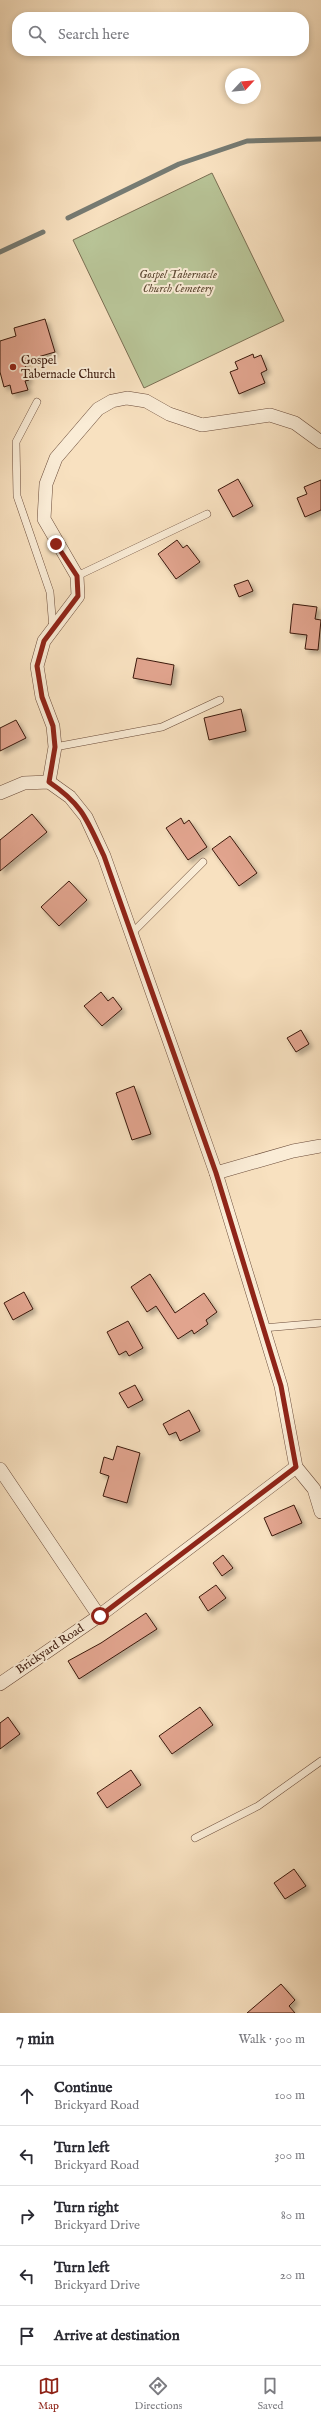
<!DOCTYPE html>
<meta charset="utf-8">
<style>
:root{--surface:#fff;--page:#f7f7f7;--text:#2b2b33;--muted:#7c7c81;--line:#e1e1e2;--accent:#8f2418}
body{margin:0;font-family:"IM FELL English",serif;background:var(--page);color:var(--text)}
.compass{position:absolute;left:225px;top:68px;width:36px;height:36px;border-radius:50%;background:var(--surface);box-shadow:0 2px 6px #0003;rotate:64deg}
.stop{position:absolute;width:12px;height:12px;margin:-9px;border:3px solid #8f2418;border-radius:50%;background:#fff}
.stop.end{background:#8f2418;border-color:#fff;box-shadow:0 1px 4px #0008}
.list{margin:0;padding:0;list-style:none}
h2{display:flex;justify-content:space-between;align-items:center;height:52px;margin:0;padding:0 16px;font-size:17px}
h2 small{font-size:13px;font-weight:400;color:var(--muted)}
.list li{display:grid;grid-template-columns:26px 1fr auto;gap:12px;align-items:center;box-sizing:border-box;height:60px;padding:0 16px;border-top:1px solid var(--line)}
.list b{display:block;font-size:15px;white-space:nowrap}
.list p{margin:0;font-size:13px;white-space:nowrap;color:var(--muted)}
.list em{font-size:13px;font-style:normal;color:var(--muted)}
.icon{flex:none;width:22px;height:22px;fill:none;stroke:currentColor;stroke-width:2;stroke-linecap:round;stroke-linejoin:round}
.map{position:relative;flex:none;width:321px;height:2013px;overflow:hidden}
.search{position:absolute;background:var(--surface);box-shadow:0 2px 6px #0003;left:12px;right:12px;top:12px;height:44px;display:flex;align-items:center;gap:10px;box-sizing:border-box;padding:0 14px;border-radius:16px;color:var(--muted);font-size:15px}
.sheet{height:352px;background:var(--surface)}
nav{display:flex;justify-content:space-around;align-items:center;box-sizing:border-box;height:56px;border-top:1px solid var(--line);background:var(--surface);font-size:11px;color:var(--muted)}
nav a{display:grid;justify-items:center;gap:2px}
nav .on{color:var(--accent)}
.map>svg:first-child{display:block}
.green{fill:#b8c497;stroke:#7a6e52}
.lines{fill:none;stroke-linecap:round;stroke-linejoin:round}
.stream{stroke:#767b73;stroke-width:5}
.building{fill:#e1a48e;stroke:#3b190c;filter:url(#shadow)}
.lane-casing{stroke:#6a4b39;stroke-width:8}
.street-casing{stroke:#6a4b39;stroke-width:14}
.lane{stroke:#faecd6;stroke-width:7}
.street{stroke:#faecd6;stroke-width:13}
.route{stroke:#8f2418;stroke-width:5}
.poi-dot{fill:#8f2418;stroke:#faecd6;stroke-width:1.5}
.labels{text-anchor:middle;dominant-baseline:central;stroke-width:4;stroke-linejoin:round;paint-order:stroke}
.park-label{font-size:12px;font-style:italic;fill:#604c36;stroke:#faecd6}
.poi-label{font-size:12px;fill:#3b190c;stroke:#faecd6;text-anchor:start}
.street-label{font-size:12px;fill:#3b190c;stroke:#faecd6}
</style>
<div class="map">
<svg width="321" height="2013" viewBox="0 0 321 2013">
<defs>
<filter id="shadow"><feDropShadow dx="3.5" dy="3.5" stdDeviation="2" flood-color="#0004"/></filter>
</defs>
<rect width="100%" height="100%" fill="#f8e1c0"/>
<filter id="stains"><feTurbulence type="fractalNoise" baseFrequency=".005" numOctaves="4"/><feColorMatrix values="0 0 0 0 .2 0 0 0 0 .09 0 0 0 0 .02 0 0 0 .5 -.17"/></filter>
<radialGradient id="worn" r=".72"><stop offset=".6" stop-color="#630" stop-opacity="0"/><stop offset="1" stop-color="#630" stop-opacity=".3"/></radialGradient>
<path class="green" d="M212 173 284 321 144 388 73 240Z"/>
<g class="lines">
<g class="stream">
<path d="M68 218 179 164 247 141 321 139"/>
<path d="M0 252 43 232"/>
</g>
</g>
<g class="building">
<path d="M45 319 55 352 24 361 29 380 25 381 28 390 12 394 10 385 4 387 0 372V341L16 336 14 328Z"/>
<path d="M253 354 254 358 261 355 267 370 261 373 265 383 239 394 230 372 238 369 235 362Z"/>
<path d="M238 479 253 506 233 517 218 490Z"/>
<path d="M321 480V510L305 517 297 498 307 494 304 487Z"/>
<path d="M177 540 183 548 187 545 200 562 176 579 158 554Z"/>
<path d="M248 580 253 591 239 597 234 585Z"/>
<path d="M293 604 317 607 315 619 321 620 318 650 305 649 307 635 290 633Z"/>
<path d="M137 658 174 665 171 685 133 678Z"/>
<path d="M241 709 246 731 209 740 204 718Z"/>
<path d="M16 720 26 738 0 751V728Z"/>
<path d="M32 814 47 832 0 871V840Z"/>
<path d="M181 818 184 824 189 820 207 847 188 860 166 828Z"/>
<path d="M230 836 257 873 239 886 212 849Z"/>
<path d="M69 881 87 900 59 926 41 907Z"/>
<path d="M101 992 108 1001 113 997 122 1009 102 1026 84 1006Z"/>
<path d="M301 1030 309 1044 296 1052 287 1038Z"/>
<path d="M134 1086 151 1134 132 1140 116 1093Z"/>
<path d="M150 1274 175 1313 204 1293 217 1312 206 1320 208 1324 194 1334 192 1330 178 1339 156 1306 147 1312 131 1287Z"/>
<path d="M24 1292 33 1309 13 1320 4 1303Z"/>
<path d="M128 1321 143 1348 129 1356 126 1351 119 1355 107 1332Z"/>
<path d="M135 1385 143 1400 128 1408 119 1393Z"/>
<path d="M189 1410 200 1431 180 1441 176 1432 169 1435 163 1424Z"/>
<path d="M117 1446 140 1453 127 1503 103 1496 109 1476 100 1473 104 1457 113 1460Z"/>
<path d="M294 1505 302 1523 272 1536 264 1518Z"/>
<path d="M223 1555 233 1568 222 1576 213 1563Z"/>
<path d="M216 1585 226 1598 208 1611 199 1597Z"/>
<path d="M146 1613 157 1629 79 1679 68 1661 101 1643Z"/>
<path d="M200 1707 213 1725 172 1754 159 1736Z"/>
<path d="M8 1717 20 1734 0 1749V1723Z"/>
<path d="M131 1770 141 1785 107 1808 97 1793Z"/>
<path d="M294 1869 306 1886 285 1899 274 1883Z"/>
<path d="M281 1984 295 2000 289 2006 295 2013H247Z"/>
</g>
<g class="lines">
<g class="lane-casing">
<g id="lane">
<path d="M37 402 16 442 17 496 50 592 53 629"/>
<path d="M77 576 207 514"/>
<path d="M55 747 162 727 220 700"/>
<path d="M131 934 203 862"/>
<path d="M263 1328 321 1323"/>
<path d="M195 1838 258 1806 321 1761"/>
</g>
</g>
<g class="street-casing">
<g id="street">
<path d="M49 782 55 747 53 726 42 697 37 666 44 641 78 596 77 576 44 519 46 484 56 458 98 409 112 401 127 398 146 401 169 414 202 425 270 415 295 423 321 442"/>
<path d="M0 793 24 783 49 782 70 797 86 817 104 856 216 1173 281 1386 296 1467 314 1489 321 1512"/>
<path d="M216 1173 293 1151 321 1146"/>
<path d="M0 1469 99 1616"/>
<path d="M0 1684 99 1616 296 1467"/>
</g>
</g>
<use href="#lane" class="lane"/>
<use href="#street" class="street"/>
</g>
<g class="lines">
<path class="route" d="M56 544 77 576 78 596 44 641 37 666 42 697 53 726 55 747 49 782C83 805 87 820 104 856L216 1173 281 1386 296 1467 100 1616"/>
</g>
<circle class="poi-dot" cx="13" cy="367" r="4"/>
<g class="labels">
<g class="park-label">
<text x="178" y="274">Gospel Tabernacle<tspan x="178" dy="14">Church Cemetery</tspan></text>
</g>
<g class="poi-label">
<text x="21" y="360">Gospel<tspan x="21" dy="14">Tabernacle Church</tspan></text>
</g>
<g class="street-label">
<text transform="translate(50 1649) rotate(-34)">Brickyard Road</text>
</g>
</g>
<rect width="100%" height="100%" filter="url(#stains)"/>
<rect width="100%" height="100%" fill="url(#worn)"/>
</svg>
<svg class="compass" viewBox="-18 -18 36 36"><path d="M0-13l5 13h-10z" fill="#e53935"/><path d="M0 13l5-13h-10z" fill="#7c7c81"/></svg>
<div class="stop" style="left:100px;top:1616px"></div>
<div class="stop end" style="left:56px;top:544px"></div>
<div class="search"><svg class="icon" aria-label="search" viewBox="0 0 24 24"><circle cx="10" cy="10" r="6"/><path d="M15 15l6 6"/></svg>Search here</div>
</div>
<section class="sheet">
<h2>7 min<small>Walk · 500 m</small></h2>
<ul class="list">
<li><svg class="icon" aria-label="ahead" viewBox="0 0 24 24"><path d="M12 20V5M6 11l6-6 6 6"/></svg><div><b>Continue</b><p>Brickyard Road</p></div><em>100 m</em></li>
<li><svg class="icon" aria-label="left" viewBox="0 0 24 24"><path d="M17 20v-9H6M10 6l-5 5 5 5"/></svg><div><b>Turn left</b><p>Brickyard Road</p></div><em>300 m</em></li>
<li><svg class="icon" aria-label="right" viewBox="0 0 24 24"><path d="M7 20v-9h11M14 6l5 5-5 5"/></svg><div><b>Turn right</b><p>Brickyard Drive</p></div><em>80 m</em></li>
<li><svg class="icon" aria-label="left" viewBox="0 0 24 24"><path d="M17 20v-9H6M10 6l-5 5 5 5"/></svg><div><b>Turn left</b><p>Brickyard Drive</p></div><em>20 m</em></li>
<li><svg class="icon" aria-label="arrive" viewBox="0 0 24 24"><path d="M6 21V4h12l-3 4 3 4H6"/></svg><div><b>Arrive at destination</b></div></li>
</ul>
</section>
<nav>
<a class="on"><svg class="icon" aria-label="map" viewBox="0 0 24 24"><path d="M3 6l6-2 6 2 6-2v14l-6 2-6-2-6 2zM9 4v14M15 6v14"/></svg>Map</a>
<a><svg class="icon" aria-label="directions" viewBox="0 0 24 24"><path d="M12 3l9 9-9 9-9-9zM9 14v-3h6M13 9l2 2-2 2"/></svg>Directions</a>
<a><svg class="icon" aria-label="saved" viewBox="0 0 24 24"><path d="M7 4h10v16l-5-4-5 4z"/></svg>Saved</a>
</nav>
